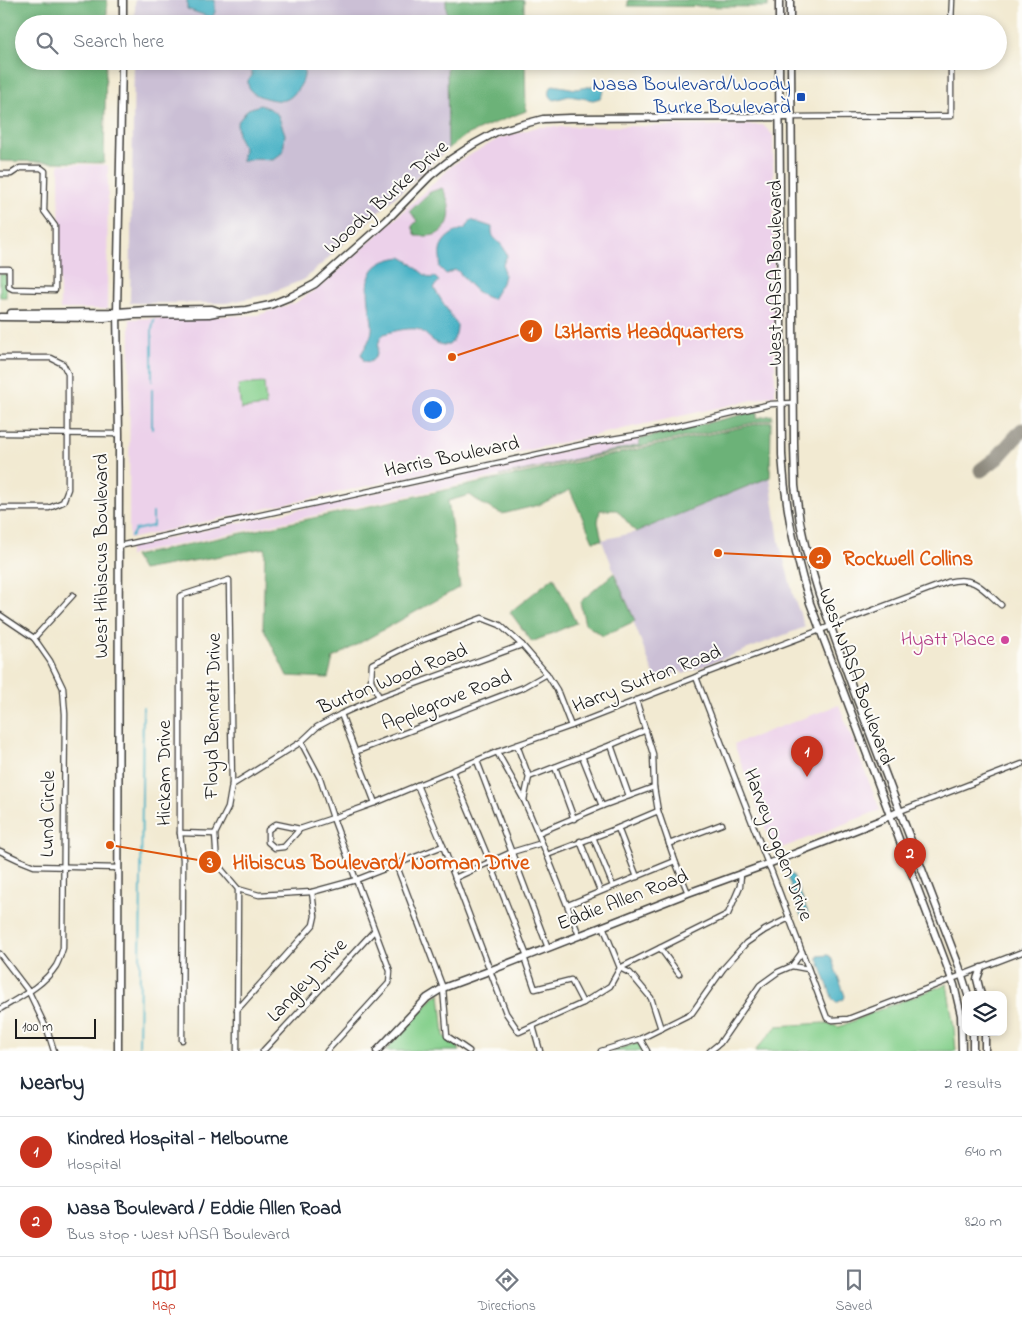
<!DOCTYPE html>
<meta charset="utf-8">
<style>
:root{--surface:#fff;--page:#f2f2f3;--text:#1f2937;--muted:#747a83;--line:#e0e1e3;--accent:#c8321e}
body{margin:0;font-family:"Indie Flower",sans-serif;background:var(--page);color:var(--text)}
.controls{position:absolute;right:15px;bottom:15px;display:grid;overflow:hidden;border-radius:10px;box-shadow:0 2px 8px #0003}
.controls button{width:45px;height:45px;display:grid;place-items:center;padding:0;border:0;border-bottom:1px solid var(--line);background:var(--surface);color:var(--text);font:25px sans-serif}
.scale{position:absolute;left:15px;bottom:12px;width:81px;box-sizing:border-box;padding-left:5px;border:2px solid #1c1c1c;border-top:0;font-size:14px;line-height:18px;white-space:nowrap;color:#1c1c1c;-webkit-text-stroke:4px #fdfcf7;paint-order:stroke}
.you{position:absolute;left:432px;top:409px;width:18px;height:18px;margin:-12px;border:4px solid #fff;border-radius:50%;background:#1a73e8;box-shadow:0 0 0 8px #1a73e833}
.badge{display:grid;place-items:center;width:32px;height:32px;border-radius:50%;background:var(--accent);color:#fff;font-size:16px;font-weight:700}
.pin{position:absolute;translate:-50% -41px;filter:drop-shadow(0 1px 2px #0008)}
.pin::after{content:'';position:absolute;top:26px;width:18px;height:15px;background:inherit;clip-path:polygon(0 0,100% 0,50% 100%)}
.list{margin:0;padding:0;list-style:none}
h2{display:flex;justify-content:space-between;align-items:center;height:65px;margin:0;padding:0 20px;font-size:21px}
h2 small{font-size:16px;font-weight:400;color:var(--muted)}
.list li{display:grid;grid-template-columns:32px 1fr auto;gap:15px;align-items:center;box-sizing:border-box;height:70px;padding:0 20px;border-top:1px solid var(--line)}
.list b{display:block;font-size:19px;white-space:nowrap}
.list p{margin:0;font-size:16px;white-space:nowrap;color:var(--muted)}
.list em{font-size:16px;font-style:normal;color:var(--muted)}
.icon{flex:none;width:28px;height:28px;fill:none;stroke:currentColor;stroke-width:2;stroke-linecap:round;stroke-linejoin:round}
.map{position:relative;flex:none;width:1022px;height:1051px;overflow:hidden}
.search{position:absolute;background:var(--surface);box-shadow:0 2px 8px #0003;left:15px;right:15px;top:15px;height:55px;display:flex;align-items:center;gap:12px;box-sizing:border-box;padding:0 18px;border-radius:28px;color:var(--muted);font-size:19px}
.sheet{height:205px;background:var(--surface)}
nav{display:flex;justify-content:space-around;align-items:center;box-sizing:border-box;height:70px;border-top:1px solid var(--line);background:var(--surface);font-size:14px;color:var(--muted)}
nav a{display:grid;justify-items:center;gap:2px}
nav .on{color:var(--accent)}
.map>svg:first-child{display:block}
.built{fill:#ecd1ea}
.industrial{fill:#cbbfd5}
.green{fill:#86d08d;stroke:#517654}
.forest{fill:#6cb278;stroke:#44674a}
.water{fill:#47b1c5;stroke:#326670}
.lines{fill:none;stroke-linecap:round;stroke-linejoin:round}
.stream{stroke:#47b1c5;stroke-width:2}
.taxiway{stroke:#878377;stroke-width:15}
.street-casing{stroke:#3c3b37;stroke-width:7}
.secondary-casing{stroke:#3c3b37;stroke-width:9}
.street{stroke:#fff;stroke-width:4.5}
.secondary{stroke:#fff;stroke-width:6}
.transit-dot{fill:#1a4fb4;stroke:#fdfcf7;stroke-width:2}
.hotel-dot{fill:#d1479c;stroke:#fdfcf7;stroke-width:2}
.labels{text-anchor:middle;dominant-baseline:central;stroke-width:4;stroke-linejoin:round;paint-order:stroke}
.transit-label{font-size:20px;fill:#164399;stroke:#fdfcf7;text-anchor:end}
.street-label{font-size:20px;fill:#1c1c1c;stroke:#fdfcf7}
.hotel-label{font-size:20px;fill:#b23c85;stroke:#fdfcf7;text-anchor:end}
.leader{fill:none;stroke:#de560d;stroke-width:2}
.callout-dot{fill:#de560d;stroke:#fdfcf7;stroke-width:2}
.mark-label{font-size:15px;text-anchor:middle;font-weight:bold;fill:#fff}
.callout-label{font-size:21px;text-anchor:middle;font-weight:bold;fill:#de560d;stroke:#fdfcf7;stroke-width:4;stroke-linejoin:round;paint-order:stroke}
</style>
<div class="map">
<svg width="1022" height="1051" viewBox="0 0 1022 1051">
<rect width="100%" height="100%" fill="#fdfcf7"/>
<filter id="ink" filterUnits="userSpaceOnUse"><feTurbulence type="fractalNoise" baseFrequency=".02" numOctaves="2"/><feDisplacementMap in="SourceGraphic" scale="10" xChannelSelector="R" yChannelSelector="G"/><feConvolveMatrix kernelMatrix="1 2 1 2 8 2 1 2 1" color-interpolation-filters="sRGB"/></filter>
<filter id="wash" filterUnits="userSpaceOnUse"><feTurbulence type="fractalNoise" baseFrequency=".0096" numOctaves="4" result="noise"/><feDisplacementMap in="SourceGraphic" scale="20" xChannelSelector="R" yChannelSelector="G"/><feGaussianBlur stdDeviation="1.12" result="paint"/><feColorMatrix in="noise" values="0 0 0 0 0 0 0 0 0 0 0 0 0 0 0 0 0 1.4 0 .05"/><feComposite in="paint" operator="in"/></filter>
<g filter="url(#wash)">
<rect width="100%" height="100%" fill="#f2ead2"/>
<g class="built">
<path d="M763 125 773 135 775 395 129 539 130 319 258 315 295 303 324 284 454 164 498 139 537 127Z"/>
<path d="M59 164 108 165 107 309H60Z"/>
<path d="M640 439V445L500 476 133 554 129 557V547L595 444Z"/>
<path d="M839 705 880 810 774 851 734 744Z"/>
</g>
<g class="industrial">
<path d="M135 0H446L447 24H135Z"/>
<path d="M134 61H447L448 149 305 279 265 295 226 303H130Z"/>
<path d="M770 477 779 541 794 598 805 627 683 674 681 671 656 680 602 540 636 532Z"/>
</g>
<g class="green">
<rect x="0" y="274" width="6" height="23"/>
<path d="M264 383 266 406 241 409 238 385Z"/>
<path d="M947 984 954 1028 956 1051H755L777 1026 824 1023 839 1027 881 1009Z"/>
<path d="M440 993 444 1036 458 1047 460 1051H385L434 997Z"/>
<path d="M638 1043 643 1051H612Z"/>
</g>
<g class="forest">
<path d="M0 0H107V24H24V61H106L104 163 0 161Z"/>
<path d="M446 0H524V24H447Z"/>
<path d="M628 0H768V7L628 6Z"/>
<path d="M447 61H525L526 111 487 126 465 136 448 149Z"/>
<path d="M442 188C450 200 455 222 440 232 434 237 424 236 416 236L412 226 417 221 410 211 430 192Z"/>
<path d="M757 411V418L772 415V419L500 476 639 445 640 439Z"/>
<path d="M771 421 770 477 636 532 617 510H600L598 522 602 540 593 541 570 490 539 505 502 514 482 504 470 495 448 501 460 587 333 658 328 678 287 676 263 627 265 548 142 570 134 556Z"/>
<path d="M614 573 635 621 603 636 585 624 580 602Z"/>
<path d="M554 577 576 623 532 642 510 612Z"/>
</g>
<g class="water">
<path d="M187 0H215V12L212 18 187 9Z"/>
<path d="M249 61H299C302 65 305 71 304 76 303 84 293 98 285 100 278 102 256 97 251 91 248 88 248 84 248 80L252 76V72L247 68Z"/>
<path d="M553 85 576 89 599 85 602 86 604 91 600 98 593 100 569 96 554 100C548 96 548 90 553 85Z"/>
<path d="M260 105 269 108 278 115 285 134 283 152 273 160 254 159 242 161 244 148 238 136 237 123 248 109Z"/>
<path d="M471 220 492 227C491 240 497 238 503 247 505 249 506 253 507 256L503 264 504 275 502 283 492 299C476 295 468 282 458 271L454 270 446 274 439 267C442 261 439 258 440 251 441 238 455 231 466 228Z"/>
<path d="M401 257C413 262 420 274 431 278L434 276 439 281 434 287 435 290 457 325C457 334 455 339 449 345 432 347 428 332 417 329 406 328 394 331 384 334 382 336 380 339 379 342 377 350 379 356 370 362L364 361 361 354C365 347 371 339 372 330 373 324 371 317 370 311 366 280 365 262 401 257Z"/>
<path d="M790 873 793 875 808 913V917L804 919 801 916 787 876Z"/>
<path d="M828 955 831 957 845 996 844 999 836 1003 833 1000 818 959V956Z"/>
</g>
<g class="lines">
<g class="stream">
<path d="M152 381V329L154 320"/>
<path d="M152 389V429"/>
<path d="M131 537 135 530 153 526V513"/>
<path d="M139 1051 143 707"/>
</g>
<path class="taxiway" d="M981 470 997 458 1022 430"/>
</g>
</g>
<g filter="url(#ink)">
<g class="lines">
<g class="street-casing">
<g id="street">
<path d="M951 24 952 0"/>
<path d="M791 117C844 116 897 117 951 116V61"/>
<path d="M0 174H11L20 168H41L45 171 44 211 55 226V290L13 289 9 287V269H0"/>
<path d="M0 358H51L63 364 68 374V489L63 502 49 508H0"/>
<path d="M0 433 119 434"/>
<path d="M119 546 594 442 642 434 771 404 793 403"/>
<path d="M0 615 34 638 50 661 63 688 65 714 63 948C61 954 59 961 56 966 43 986 20 997 0 1009"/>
<path d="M34 638 73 595"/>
<path d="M696 677 768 864 771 870 827 1018 833 1020 848 1019 1022 952"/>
<path d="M379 697 371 680 372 664 412 644 482 618 500 625 522 645 547 674 557 690 571 726"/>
<path d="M636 700 653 754 654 787 658 811 675 861 688 893"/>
<path d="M341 714 375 803"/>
<path d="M301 742 320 778 333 818 390 971 389 983 327 1051"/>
<path d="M517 745 529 777 524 800"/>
<path d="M611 745 629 796"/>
<path d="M355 752 524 687 547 674"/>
<path d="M497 752 524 800 547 855 579 935"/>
<path d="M582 756 602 806"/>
<path d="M477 761 548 948"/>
<path d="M555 767 574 819"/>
<path d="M452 771 490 862 527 956"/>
<path d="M529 777 611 745 646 730"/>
<path d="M232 785 301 742 317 727 341 714 379 697 522 645"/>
<path d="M417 785 443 846 506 1013 519 1032 583 1003 610 986 620 968 728 914 740 886 741 874"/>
<path d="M900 811 1022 764"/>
<path d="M618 828 637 877"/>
<path d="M300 829 284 847 275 848 268 842V830L276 824 300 829 333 818 375 803 497 752 571 726 706 673 948 582C974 575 982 588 1001 605"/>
<path d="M180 833 215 834"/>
<path d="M538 833 602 806 654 787"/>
<path d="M593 837 613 886"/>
<path d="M580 841 600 891"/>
<path d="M669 844 722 824"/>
<path d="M0 851 19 860 34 866 118 868"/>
<path d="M547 855 618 828 658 811"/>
<path d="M396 864 443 988 447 1036 469 1051"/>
<path d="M455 878 512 852 542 843"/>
<path d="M238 889 259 895 312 892 356 880 443 846"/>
<path d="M568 905 675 861"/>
<path d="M603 926 620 968 630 973 651 998 661 1029"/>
<path d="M660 948 679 974"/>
<path d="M802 952 792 966 808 969"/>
<path d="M0 954 29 992 48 1032 54 1051"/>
<path d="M524 957 535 989 571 980 583 1003"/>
<path d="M237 1010 313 925 315 916 312 892"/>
<path d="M533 1026 540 1051"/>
<path d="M640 1039 647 1051"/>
<path d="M182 1040 183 859 180 833V596L229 580 232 785 228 808 215 834 217 864 238 889 237 1051"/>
<path d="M263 1051 374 931"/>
<path d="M601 1051 640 1039 692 1013 723 969 746 943 765 930 789 918"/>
<path d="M710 1051 720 1043 760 985 778 972 792 966"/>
</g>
</g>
<g class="secondary-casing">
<g id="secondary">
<path d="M779 0V24"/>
<path d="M790 0V24"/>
<path d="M123 24V0"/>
<path d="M779 61 782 455C785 507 794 553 810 603L954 985 961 1015 962 1051"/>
<path d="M791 61 794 443 795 486 800 522 807 554 819 594 853 689 959 966 968 995"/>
<path d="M11 313 117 312 146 310 212 309 218 311"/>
<path d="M0 317 104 318 135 315 209 314 219 312 246 310 270 305 292 296 315 284 387 220 430 176 451 159 474 144 496 132 520 125 543 119 570 118 791 117"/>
<path d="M981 995 977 979 981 968"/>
<path d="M118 1051 119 434 117 312 122 61"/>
<path d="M377 1051 427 998 443 988 489 971 688 893 768 864 881 820 900 811"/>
<path d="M973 1051V1032"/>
<path d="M985 1051V1032"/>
</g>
</g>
<use href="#street" class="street"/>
<use href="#secondary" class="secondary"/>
</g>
</g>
<rect class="transit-dot" x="796" y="92" width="10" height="10" rx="2.5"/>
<circle class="hotel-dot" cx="1005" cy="640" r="5"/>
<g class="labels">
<g class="transit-label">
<text x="791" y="85">Nasa Boulevard/Woody<tspan x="791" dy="23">Burke Boulevard</tspan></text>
</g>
<g class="street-label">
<text transform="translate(387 198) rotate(-42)">Woody Burke Drive</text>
<text transform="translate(776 273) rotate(-90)">West NASA Boulevard</text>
<text transform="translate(452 458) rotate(-12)">Harris Boulevard</text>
<text transform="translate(102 556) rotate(-90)">West Hibiscus Boulevard</text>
<text transform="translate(855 677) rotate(70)">West NASA Boulevard</text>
<text transform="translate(393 680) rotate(-22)">Burton Wood Road</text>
<text transform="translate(647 680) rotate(-21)">Harry Sutton Road</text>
<text transform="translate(447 701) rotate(-21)">Applegrove Road</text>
<text transform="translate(214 716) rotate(-89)">Floyd Bennett Drive</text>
<text transform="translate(165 773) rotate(-90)">Hickam Drive</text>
<text transform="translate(49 814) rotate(-89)">Lund Circle</text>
<text transform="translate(777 845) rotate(69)">Harvey Ogden Drive</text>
<text transform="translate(623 901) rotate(-21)">Eddie Allen Road</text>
<text transform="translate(308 981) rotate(-47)">Langley Drive</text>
</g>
<g class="hotel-label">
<text x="995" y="640">Hyatt Place</text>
</g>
</g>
<path class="leader" d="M452 357L531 331M718 553L820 558M110 845L210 862"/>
<g class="callout-dot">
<circle cx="452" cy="357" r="5"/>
<circle cx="718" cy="553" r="5"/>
<circle cx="110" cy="845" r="5"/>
<circle cx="531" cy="331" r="12"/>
<circle cx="820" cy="558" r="12"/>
<circle cx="210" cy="862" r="12"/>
</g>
<g class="mark-label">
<text x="531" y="336">1</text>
<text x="820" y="563">2</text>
<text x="210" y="867">3</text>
</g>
<g class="callout-label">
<text x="649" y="338">L3Harris Headquarters</text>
<text x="908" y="565">Rockwell Collins</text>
<text x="381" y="869">Hibiscus Boulevard/ Norman Drive</text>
</g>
</svg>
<div class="controls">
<button><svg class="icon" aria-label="layers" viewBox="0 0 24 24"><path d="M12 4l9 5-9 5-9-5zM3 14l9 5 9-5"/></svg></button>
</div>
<div class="scale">100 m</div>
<div class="you"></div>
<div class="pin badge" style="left:807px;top:777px">1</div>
<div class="pin badge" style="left:910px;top:879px">2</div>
<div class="search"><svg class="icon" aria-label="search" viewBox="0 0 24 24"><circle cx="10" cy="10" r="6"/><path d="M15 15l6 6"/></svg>Search here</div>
</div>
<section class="sheet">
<h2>Nearby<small>2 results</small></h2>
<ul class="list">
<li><span class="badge">1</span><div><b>Kindred Hospital - Melbourne</b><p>Hospital</p></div><em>640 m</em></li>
<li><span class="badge">2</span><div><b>Nasa Boulevard / Eddie Allen Road</b><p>Bus stop · West NASA Boulevard</p></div><em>820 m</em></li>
</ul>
</section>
<nav>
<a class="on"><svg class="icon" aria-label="map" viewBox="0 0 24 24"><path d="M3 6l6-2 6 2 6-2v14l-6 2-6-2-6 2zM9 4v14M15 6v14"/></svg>Map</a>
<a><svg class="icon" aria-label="directions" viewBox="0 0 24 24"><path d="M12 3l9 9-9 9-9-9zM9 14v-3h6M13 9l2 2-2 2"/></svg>Directions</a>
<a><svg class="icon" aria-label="saved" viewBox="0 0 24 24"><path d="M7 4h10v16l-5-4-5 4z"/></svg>Saved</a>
</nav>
